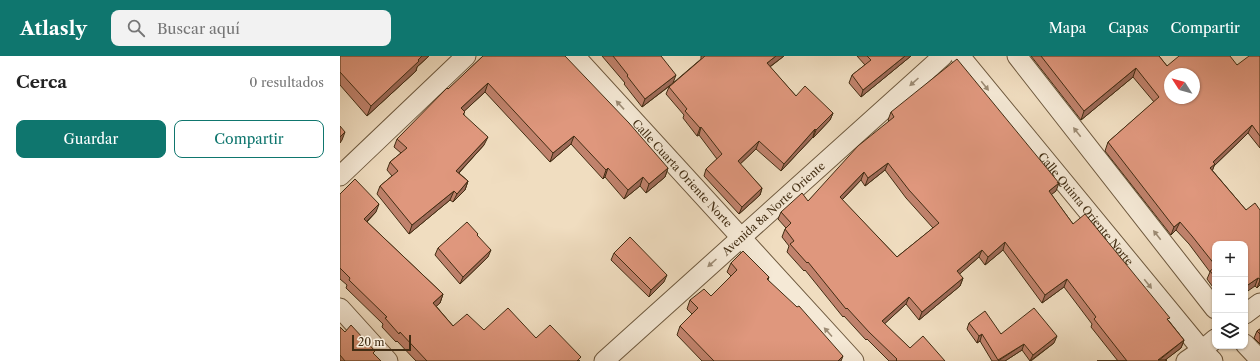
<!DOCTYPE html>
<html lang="es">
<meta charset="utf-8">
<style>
:root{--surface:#fff;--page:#f2f2f2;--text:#222;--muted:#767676;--line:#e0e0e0;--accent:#0f766e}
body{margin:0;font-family:"Libre Caslon Text",serif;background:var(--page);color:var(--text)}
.controls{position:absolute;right:12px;bottom:12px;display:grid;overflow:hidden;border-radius:8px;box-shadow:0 1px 3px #0004}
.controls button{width:36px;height:36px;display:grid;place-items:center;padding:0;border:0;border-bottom:1px solid var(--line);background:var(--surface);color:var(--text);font:20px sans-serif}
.compass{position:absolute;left:824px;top:12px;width:36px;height:36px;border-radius:50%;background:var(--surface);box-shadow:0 1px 3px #0004;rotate:306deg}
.scale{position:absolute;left:12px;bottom:10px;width:59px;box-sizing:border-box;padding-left:4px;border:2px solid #422d13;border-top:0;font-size:11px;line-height:14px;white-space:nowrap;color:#422d13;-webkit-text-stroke:3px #f5e9d6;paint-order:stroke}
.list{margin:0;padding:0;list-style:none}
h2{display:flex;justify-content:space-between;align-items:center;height:52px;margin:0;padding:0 16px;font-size:17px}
h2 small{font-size:13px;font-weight:400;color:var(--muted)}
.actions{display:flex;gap:8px;padding:12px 16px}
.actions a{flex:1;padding:9px 0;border:1px solid var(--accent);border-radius:8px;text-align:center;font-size:14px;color:var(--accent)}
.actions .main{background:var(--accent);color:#fff}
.icon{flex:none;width:22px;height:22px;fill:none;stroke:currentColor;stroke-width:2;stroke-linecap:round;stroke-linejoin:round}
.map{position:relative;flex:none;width:920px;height:305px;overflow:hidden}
header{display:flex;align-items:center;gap:24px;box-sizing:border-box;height:56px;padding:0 20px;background:var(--accent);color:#fff}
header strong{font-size:19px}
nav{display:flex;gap:22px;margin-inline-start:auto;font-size:14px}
.search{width:280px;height:36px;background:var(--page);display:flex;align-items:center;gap:10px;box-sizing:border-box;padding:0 14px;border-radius:8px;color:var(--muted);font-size:15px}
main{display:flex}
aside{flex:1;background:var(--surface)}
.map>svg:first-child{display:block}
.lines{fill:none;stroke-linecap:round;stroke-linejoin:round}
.minor-casing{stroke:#6e593e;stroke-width:21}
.minor{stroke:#f5e9d6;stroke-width:19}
.wall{fill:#c0826c;stroke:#422d13;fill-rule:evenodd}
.shaded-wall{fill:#9c6a58;stroke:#422d13}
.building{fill:#df977d;stroke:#422d13;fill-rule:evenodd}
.oneway{fill:#9c8b74}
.labels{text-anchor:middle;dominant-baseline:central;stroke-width:3.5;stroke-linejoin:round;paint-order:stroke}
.street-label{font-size:11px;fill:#422d13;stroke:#f5e9d6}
</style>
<header>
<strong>Atlasly</strong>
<div class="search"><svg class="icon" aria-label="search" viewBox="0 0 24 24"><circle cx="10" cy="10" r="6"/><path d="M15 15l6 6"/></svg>Buscar aquí</div>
<nav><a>Mapa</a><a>Capas</a><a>Compartir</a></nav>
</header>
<main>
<aside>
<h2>Cerca<small>0 resultados</small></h2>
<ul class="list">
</ul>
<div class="actions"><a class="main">Guardar</a><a>Compartir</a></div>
</aside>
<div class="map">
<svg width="920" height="305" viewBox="0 0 920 305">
<rect width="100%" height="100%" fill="#f0ddc0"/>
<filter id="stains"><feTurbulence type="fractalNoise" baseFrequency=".005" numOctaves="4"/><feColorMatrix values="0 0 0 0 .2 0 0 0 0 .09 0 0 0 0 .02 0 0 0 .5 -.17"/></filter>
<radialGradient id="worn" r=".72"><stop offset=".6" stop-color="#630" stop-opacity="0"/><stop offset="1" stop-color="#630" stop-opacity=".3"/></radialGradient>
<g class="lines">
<g class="minor-casing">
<g id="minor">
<path id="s1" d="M235 0 514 305"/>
<path id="s2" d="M620 0 862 294 873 305"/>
<path d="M677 0 875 253"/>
<path d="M0 120 126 0"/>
<path d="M0 252 48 305"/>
<path d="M905 258 920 247"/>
<path d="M905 288 920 304"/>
<path id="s3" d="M264 305 603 0"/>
<path d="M846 305 862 294 875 283"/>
</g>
</g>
<use href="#minor" class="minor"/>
</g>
<g class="wall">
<path d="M0 0H89L77 11 76 15 27 60 0 29Z"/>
<path d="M143 0 328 112 325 121 306 137 300 130 284 143 265 121 263 123 231 88 210 106 145 36 124 55V59L144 89 119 117 128 125 125 134 113 146 110 144 69 178 37 138 40 130 52 120 47 114 50 106 61 97 54 91 57 83Z"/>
<path d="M262 0H321L333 27 361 3V0H444L430 11 456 40 493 57 490 64 473 82V81L441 115 416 93 400 108 422 132 420 139 399 158 364 120 366 113 377 103 359 79 357 80 343 62 344 59 326 38 329 31 331 29 302 51 284 28 285 27Z"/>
<path d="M517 0H571L521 41 509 27 512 19 525 9Z"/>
<path d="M691 0H819L827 10 897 9 920 0V92L908 77 874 110 872 114 906 154H920V229L917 232 875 188V234L867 223 870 216 849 188 836 174 831 179 765 95 768 86 814 46 793 21 741 64Z"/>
<path d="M551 56 716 135 711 138 733 168 829 265 844 284 841 292 825 304H827L826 305H757H778L751 271 752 268 724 231 702 247 663 194 645 209 639 201 619 218 623 222 620 230 579 264 566 248 544 268 570 292 605 305H549L527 283 526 284 504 260 503 261 465 214 464 215 447 196 449 190 442 181 445 173 446 172 438 163 441 156 468 145 549 65 548 64ZM545 114 566 142 593 172 557 201 502 144 521 124 525 130Z"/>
<path d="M0 138 36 156 27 166 103 238 100 247 96 250 113 270 196 282 240 305H76L57 285 56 286 42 271 43 268 6 232 7 229 0 223Z"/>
<path d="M138 178 137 179 148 201 120 228 95 199 98 192Z"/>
<path d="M274 197 324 226 309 241 271 204Z"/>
<path d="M391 207 429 221 428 224 501 305H362L337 279 340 270 352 258 347 253 350 244 371 240 391 220 387 216Z"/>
<path d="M629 267 661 278 714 287 691 305H690L682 294 665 305H652L640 285 637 287 627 273Z"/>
<path d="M0 271 5 276 34 298 41 305H0Z"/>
<path d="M920 273V288L914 282 917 275Z"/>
</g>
<g class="shaded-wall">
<path d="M82 0H89L77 11 76 15 27 60 31 50Z"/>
<path d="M436 0H444L424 15 427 7Z"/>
<path d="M565 0H571L521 41 523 34Z"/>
<path d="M796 12 793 21 741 64 744 55Z"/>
<path d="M336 19 333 27 302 51 305 43Z"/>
<path d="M148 27 145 36 118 61 121 52Z"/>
<path d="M493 57 490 64 473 82 476 74Z"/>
<path d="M912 69 908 77 874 110 872 116 867 120 873 106Z"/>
<path d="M361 71 359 79 357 80 360 72Z"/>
<path d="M475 73 473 81 441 115 444 108Z"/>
<path d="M5 76 2 84 0 87V81Z"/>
<path d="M234 80 231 88 210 106 213 97Z"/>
<path d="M148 81 144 89 113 123 116 115Z"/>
<path d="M419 85 416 93 395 113 398 105Z"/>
<path d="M548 107 545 114 525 130 528 122Z"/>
<path d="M268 112 265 121 263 123 266 114Z"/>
<path d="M328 112 325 121 306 137 309 128Z"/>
<path d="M524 116 521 124 497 149 500 141Z"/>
<path d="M303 121 300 130 284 143 288 134Z"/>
<path d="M128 125 125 134 113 146 117 138Z"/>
<path d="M719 127 716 135 706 143 709 135Z"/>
<path d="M422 132 420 139 399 158 402 151Z"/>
<path d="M114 135 110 144 69 178 72 169Z"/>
<path d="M39 148 36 156 21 171 24 163Z"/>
<path d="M840 166 836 174 831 179 834 171Z"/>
<path d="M665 186 663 194 645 209 648 201Z"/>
<path d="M151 194 148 201 120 228 123 221Z"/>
<path d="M642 194 639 201 614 223 617 215Z"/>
<path d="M327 219 324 226 309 241 311 234Z"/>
<path d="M623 222 620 230 579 264 582 256Z"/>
<path d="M918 222 915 230 905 237V231Z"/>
<path d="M727 223 724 231 702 247 705 239Z"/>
<path d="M920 223V229L917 232 920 224Z"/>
<path d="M103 238 100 247 90 256 93 247Z"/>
<path d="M569 241 566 248 539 273 542 265Z"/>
<path d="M642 278 640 285 637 287 639 280Z"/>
<path d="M717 280 714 287 690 305 693 299Z"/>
<path d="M844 284 841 292 824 305H818Z"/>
<path d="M684 288 682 294 665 305H658Z"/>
<path d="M503 300 501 305H498Z"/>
</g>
<g class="building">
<path d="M0 0H82L78 4 79 5 31 50 0 16Z"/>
<path d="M143 0H225L289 67 328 112 309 128 303 121 288 134 268 112 266 114 234 80 213 97 148 27 121 52 125 56 123 58 148 81 116 115 128 125 117 138 114 135 72 169 40 130 58 115 50 106 67 92 57 83 107 32 108 33Z"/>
<path d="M273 0H321L336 19 305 43 287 20 288 19Z"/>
<path d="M365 0H436L427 7 456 40 465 30 493 57 476 74 475 73 444 108 419 85 398 105 422 132 402 151 366 113 382 98 361 71 360 72 345 55 347 53 329 31Z"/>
<path d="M527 0H565L523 34 512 19 531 4Z"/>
<path d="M701 0H819L827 10 839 0H890L897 9 909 0H920V80L912 69 873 106 875 108 870 112 906 154 915 147 920 154V223L918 222 905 231V188H875V209L852 180 840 166 834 171 768 86 819 41 796 12 744 55ZM830 18H854V42H830Z"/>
<path d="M617 3 719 127 709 135 733 168 745 158 830 262 827 263 844 284 818 304H827L825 305H757H787L754 263 756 261 727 223 705 239 665 186 648 201 642 194 617 215 623 222 582 256 569 241 542 265 570 292 583 280 605 305H557L556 304 557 303 529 276 507 252 506 253 468 206 467 207 450 188 454 185 445 173 451 167 441 156 462 137 468 145 518 90 554 61 551 56ZM548 107 569 134 599 167 557 201 500 141 524 116 528 122Z"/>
<path d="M0 70 5 76 0 81Z"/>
<path d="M15 123 39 148 24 163 103 238 93 247 113 270 127 258 144 274 168 252 196 282 210 269 241 301 237 305H87L60 276 59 278 45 262 47 261 9 224 10 222 0 212V138Z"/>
<path d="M127 166 138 178 137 179 151 194 123 221 98 192Z"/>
<path d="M290 181 327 219 311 234 274 197Z"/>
<path d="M403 195 429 221 427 223 457 251 459 250 503 300 498 305H374L340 270 358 252 350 244 364 233 371 240 397 214 391 207Z"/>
<path d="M875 211V221L870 215Z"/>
<path d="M694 252 717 280 693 299 684 288 658 304 642 278 639 280 629 267 645 255 661 278Z"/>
<path d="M11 269 35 295 33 297 41 305H5L0 299V271L5 276Z"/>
<path d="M920 273V278L917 275Z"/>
</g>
<defs><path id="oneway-solid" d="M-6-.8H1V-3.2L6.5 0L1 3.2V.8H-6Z"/></defs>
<g class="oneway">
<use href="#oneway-solid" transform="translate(574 26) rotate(138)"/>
<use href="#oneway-solid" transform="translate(645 30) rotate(51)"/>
<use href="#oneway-solid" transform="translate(280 49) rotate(-133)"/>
<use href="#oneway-solid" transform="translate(737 76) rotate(-128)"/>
<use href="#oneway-solid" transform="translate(817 179) rotate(-128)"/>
<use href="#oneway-solid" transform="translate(372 207) rotate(138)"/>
<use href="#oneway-solid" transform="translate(808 228) rotate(51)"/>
<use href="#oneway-solid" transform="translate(488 276) rotate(-132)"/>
</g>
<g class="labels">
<g class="street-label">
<text stroke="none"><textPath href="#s1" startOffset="159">Calle Cuarta Oriente Norte</textPath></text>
<text stroke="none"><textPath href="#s3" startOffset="228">Avenida 8a Norte Oriente</textPath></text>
<text stroke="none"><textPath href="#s2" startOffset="198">Calle Quinta Oriente Norte</textPath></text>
</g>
</g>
<rect width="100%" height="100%" filter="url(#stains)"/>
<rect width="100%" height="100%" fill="url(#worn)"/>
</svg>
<div class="controls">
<button>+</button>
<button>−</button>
<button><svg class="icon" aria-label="layers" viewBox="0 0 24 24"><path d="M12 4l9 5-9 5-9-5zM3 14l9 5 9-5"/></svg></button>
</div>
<svg class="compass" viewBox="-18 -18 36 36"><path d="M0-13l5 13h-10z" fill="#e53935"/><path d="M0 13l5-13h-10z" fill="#767676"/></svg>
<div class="scale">20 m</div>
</div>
</main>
